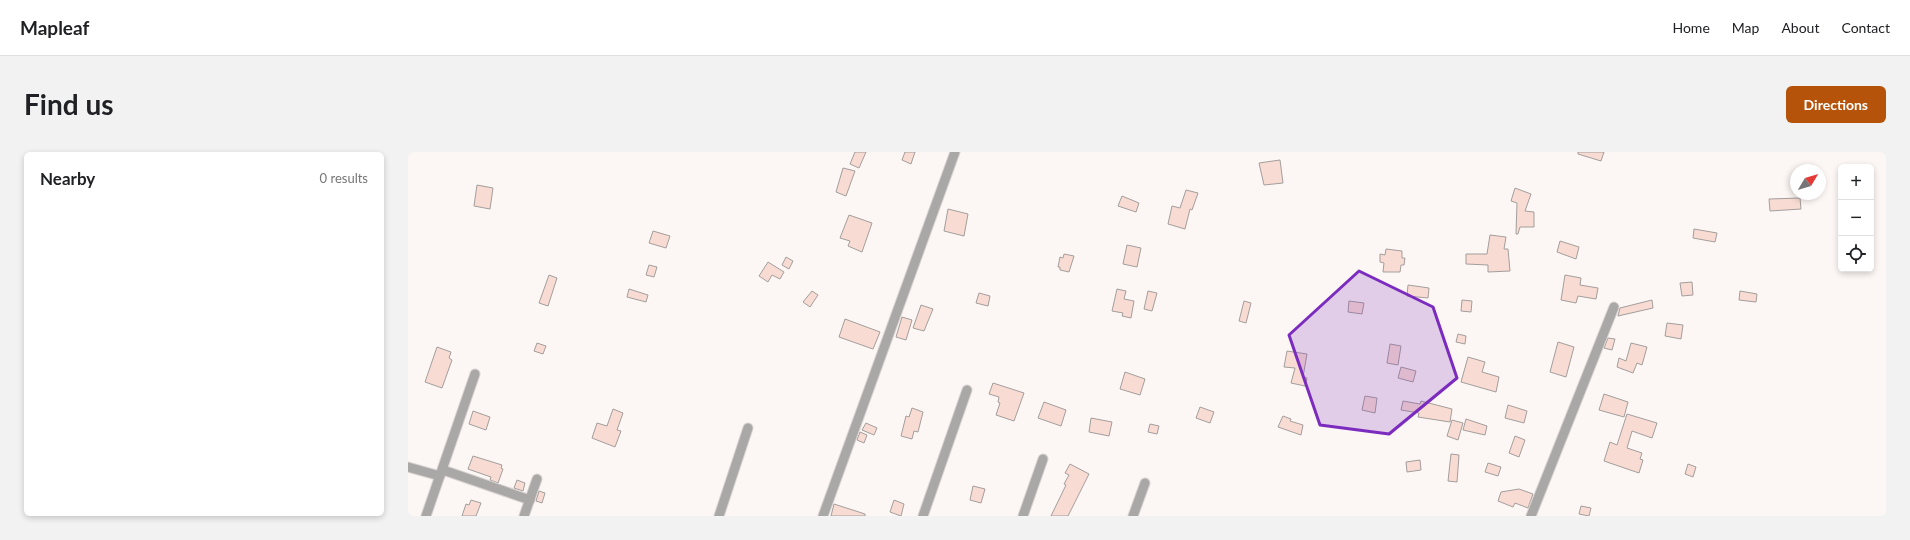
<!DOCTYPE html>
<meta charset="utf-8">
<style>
:root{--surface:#fff;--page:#f2f2f2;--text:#202124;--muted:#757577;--line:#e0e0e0;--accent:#b45309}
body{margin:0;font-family:Lato,sans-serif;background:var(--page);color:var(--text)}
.controls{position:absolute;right:12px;top:12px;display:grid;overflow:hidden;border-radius:6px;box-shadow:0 2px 6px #0003}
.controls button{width:36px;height:36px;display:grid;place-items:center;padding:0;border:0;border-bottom:1px solid var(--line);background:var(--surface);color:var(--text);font:20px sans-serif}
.compass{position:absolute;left:1382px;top:12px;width:36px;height:36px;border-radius:50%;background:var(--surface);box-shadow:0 2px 6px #0003;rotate:52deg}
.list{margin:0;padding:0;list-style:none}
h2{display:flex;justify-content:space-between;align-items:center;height:52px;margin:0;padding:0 16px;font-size:17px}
h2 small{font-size:13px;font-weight:400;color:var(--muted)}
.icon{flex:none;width:22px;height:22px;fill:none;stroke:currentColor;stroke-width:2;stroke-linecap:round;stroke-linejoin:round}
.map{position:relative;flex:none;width:1478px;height:364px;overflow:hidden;border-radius:6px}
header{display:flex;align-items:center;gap:24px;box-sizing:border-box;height:56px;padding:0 20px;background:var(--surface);border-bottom:1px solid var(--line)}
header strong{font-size:19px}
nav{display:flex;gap:22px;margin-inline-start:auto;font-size:14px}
.intro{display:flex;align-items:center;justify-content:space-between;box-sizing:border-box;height:96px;padding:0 24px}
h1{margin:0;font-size:28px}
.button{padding:10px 18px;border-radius:6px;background:var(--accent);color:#fff;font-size:14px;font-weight:700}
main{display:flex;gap:24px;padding:0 24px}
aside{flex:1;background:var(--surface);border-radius:6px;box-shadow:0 2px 6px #0003}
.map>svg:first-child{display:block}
.building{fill:#f8dcd3;stroke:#a39e9c}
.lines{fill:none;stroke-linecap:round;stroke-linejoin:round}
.street-casing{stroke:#d9d4d2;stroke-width:11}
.street{stroke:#aaa7a7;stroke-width:9}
.marked{fill:#7b2cbf;fill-opacity:0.2;stroke:#7b2cbf;stroke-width:3;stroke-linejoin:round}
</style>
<header>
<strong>Mapleaf</strong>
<nav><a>Home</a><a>Map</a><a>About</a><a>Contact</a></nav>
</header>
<div class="intro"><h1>Find us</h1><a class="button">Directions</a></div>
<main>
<aside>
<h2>Nearby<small>0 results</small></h2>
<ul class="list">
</ul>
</aside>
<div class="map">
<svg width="1478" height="364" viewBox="0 0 1478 364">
<rect width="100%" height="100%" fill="#fcf6f4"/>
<g class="building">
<path d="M447 0H458L451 16 442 12Z"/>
<path d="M497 0H507L503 12 494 8Z"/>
<path d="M1170 0H1196L1193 9 1170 2Z"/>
<path d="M872 8 875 31 856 33 851 11Z"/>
<path d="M435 16 447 19 438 44 428 40Z"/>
<path d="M69 33 85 36 82 57 66 54Z"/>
<path d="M1107 36 1123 42 1117 59 1126 60V75H1112L1110 82H1108L1109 51 1103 49Z"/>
<path d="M778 38 790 41 784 58 782 57 777 77 760 72 764 54 772 56Z"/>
<path d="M714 44 731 51 728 60 710 54Z"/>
<path d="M1392 46 1393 57 1362 59 1361 47Z"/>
<path d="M540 57 560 62 556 84 536 79Z"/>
<path d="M441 63 464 71 454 100 440 94 442 89 432 86Z"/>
<path d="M1286 77 1309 81 1307 90 1285 86Z"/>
<path d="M245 79 262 84 258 96 241 91Z"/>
<path d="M1082 83 1098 85 1096 97H1100L1102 119 1080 120V113L1058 112V102H1079Z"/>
<path d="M1152 89 1171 95 1168 107 1149 100Z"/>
<path d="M719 93 733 96 729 115 715 112Z"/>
<path d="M978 97 994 99V106H997L996 113H993L992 120H975L976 111 972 110V102L977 103Z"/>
<path d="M656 102 666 104 661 120 652 118V115H650L652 105 655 106Z"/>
<path d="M378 105 385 109 381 117 374 113Z"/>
<path d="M360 110 376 120 372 127 364 123 360 130 351 124Z"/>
<path d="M241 113 249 115 246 125 238 123Z"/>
<path d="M141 123 149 126 140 154 131 151Z"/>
<path d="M1157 123 1173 126 1172 133 1190 136 1188 147 1170 144 1168 151 1153 148Z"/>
<path d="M1284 130 1285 143 1274 144 1272 131Z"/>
<path d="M1000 133 1021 136 1020 146 999 144Z"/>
<path d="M221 137 240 143 238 150 219 145Z"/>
<path d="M709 137 718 139 716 147 726 149 723 166 714 164 715 161 704 159Z"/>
<path d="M404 139 410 143 402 155 395 150Z"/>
<path d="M740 139 749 141 744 159 736 157Z"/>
<path d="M1332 139 1349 142 1348 150 1331 148Z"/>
<path d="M571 141 582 144 580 154 568 151Z"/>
<path d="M1054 148 1064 149 1063 160 1053 159Z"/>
<path d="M1244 148 1245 156 1210 164 1212 156Z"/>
<path d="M836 149 843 151 838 171 831 169Z"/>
<path d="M941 149 956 151 954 162 940 160Z"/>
<path d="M513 153 525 157 516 179 505 176Z"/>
<path d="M494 165 504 168 498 188 488 185Z"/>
<path d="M437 167 472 180 465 197 431 185Z"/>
<path d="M1259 171 1275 173 1273 187 1257 184Z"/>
<path d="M1050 182 1058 184 1057 192 1048 190Z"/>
<path d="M1200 186 1207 187 1204 198 1196 196Z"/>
<path d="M1150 190 1166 195 1158 225 1142 220Z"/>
<path d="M129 191 138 194 135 202 126 199Z"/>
<path d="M1223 191 1239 195 1234 213 1229 211 1225 221 1209 215 1211 206 1218 209Z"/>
<path d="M982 192 993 194 990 213 979 211Z"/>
<path d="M29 195 43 200 41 206 44 208 34 236 17 230Z"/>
<path d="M879 199 899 202 895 225 899 226 897 234 883 231 887 216 876 215Z"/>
<path d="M1060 205 1077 210 1074 220 1091 225 1088 240 1053 230Z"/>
<path d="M993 215 1008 219 1005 230 990 226Z"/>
<path d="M717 220 737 227 732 243 712 237Z"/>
<path d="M585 231 616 241 606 269 588 263 592 251 590 250 591 245 581 242Z"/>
<path d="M1196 242 1220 250 1216 265 1191 258Z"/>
<path d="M957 244 969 246 967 261 954 258Z"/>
<path d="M995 249 1012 252 1013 249 1044 257 1042 270 1010 265 1011 261 993 258Z"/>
<path d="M636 250 658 258 653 274 630 266Z"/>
<path d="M1100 253 1119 259 1116 271 1097 266Z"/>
<path d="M792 255 806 260 802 271 788 266Z"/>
<path d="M504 256 515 260 510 280 506 279 504 287 493 284 498 264 501 265Z"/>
<path d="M205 257 215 261 209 278 213 279 207 295 184 286 189 271 199 274Z"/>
<path d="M65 259 82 265 78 278 61 272Z"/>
<path d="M1219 262 1249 271 1244 286 1224 279 1219 296 1234 301 1232 307 1235 308 1231 321 1196 309 1202 290 1209 293Z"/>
<path d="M875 264 883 267 882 269 895 273 893 283 870 275Z"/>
<path d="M683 266 704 270 701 284 681 280Z"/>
<path d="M1058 267 1079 274 1077 283 1055 278Z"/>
<path d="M1044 268 1055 271 1050 288 1039 284Z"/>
<path d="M458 271 469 276 466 283 454 278Z"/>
<path d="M742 272 751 274 749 282 740 280Z"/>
<path d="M452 280 459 283 456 291 449 288Z"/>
<path d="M1107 284 1117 288 1111 305 1101 301Z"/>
<path d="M1043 302 1051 303 1049 330 1040 329Z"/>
<path d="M65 304 94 313 93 316 95 317 90 331 82 328 83 325 60 317Z"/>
<path d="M1012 308 1013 318 999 320 998 310Z"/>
<path d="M1080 311 1093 315 1090 324 1077 320Z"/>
<path d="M662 312 681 322 660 364H643L658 333 656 332 661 323 657 321Z"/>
<path d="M1280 312 1288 315 1285 325 1277 322Z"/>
<path d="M109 328 117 331 115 339 106 336Z"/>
<path d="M565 334 577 337 573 351 562 348Z"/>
<path d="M1111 337 1125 342 1120 356 1107 351 1105 355 1090 349 1093 340Z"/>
<path d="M131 339 137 341 134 351 128 349Z"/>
<path d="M63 348 73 351 68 364H54L58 352 61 353Z"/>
<path d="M486 348 496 352 493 364 482 360Z"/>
<path d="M426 352 457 362V364H423Z"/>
<path d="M1173 354 1183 356 1181 364 1171 362Z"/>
</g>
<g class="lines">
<g class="street-casing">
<g id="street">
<path d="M0 315 32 324"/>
<path d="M35 318 122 348"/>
<path d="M18 364 67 222"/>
<path d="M116 364 129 327"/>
<path d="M311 364 340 276"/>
<path d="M415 364 547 0"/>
<path d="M515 364 559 238"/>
<path d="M615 364 635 307"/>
<path d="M725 364 737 331"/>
<path d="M1123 364 1206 155"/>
</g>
</g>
<use href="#street" class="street"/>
</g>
<path class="marked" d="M951 119 1025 155 1049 226 981 282 912 273 881 183Z"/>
</svg>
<div class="controls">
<button>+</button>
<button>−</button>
<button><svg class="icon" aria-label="locate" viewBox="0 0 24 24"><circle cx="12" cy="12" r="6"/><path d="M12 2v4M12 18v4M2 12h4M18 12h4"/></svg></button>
</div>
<svg class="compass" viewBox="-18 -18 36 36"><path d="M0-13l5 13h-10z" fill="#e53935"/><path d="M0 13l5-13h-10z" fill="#757577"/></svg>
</div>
</main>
